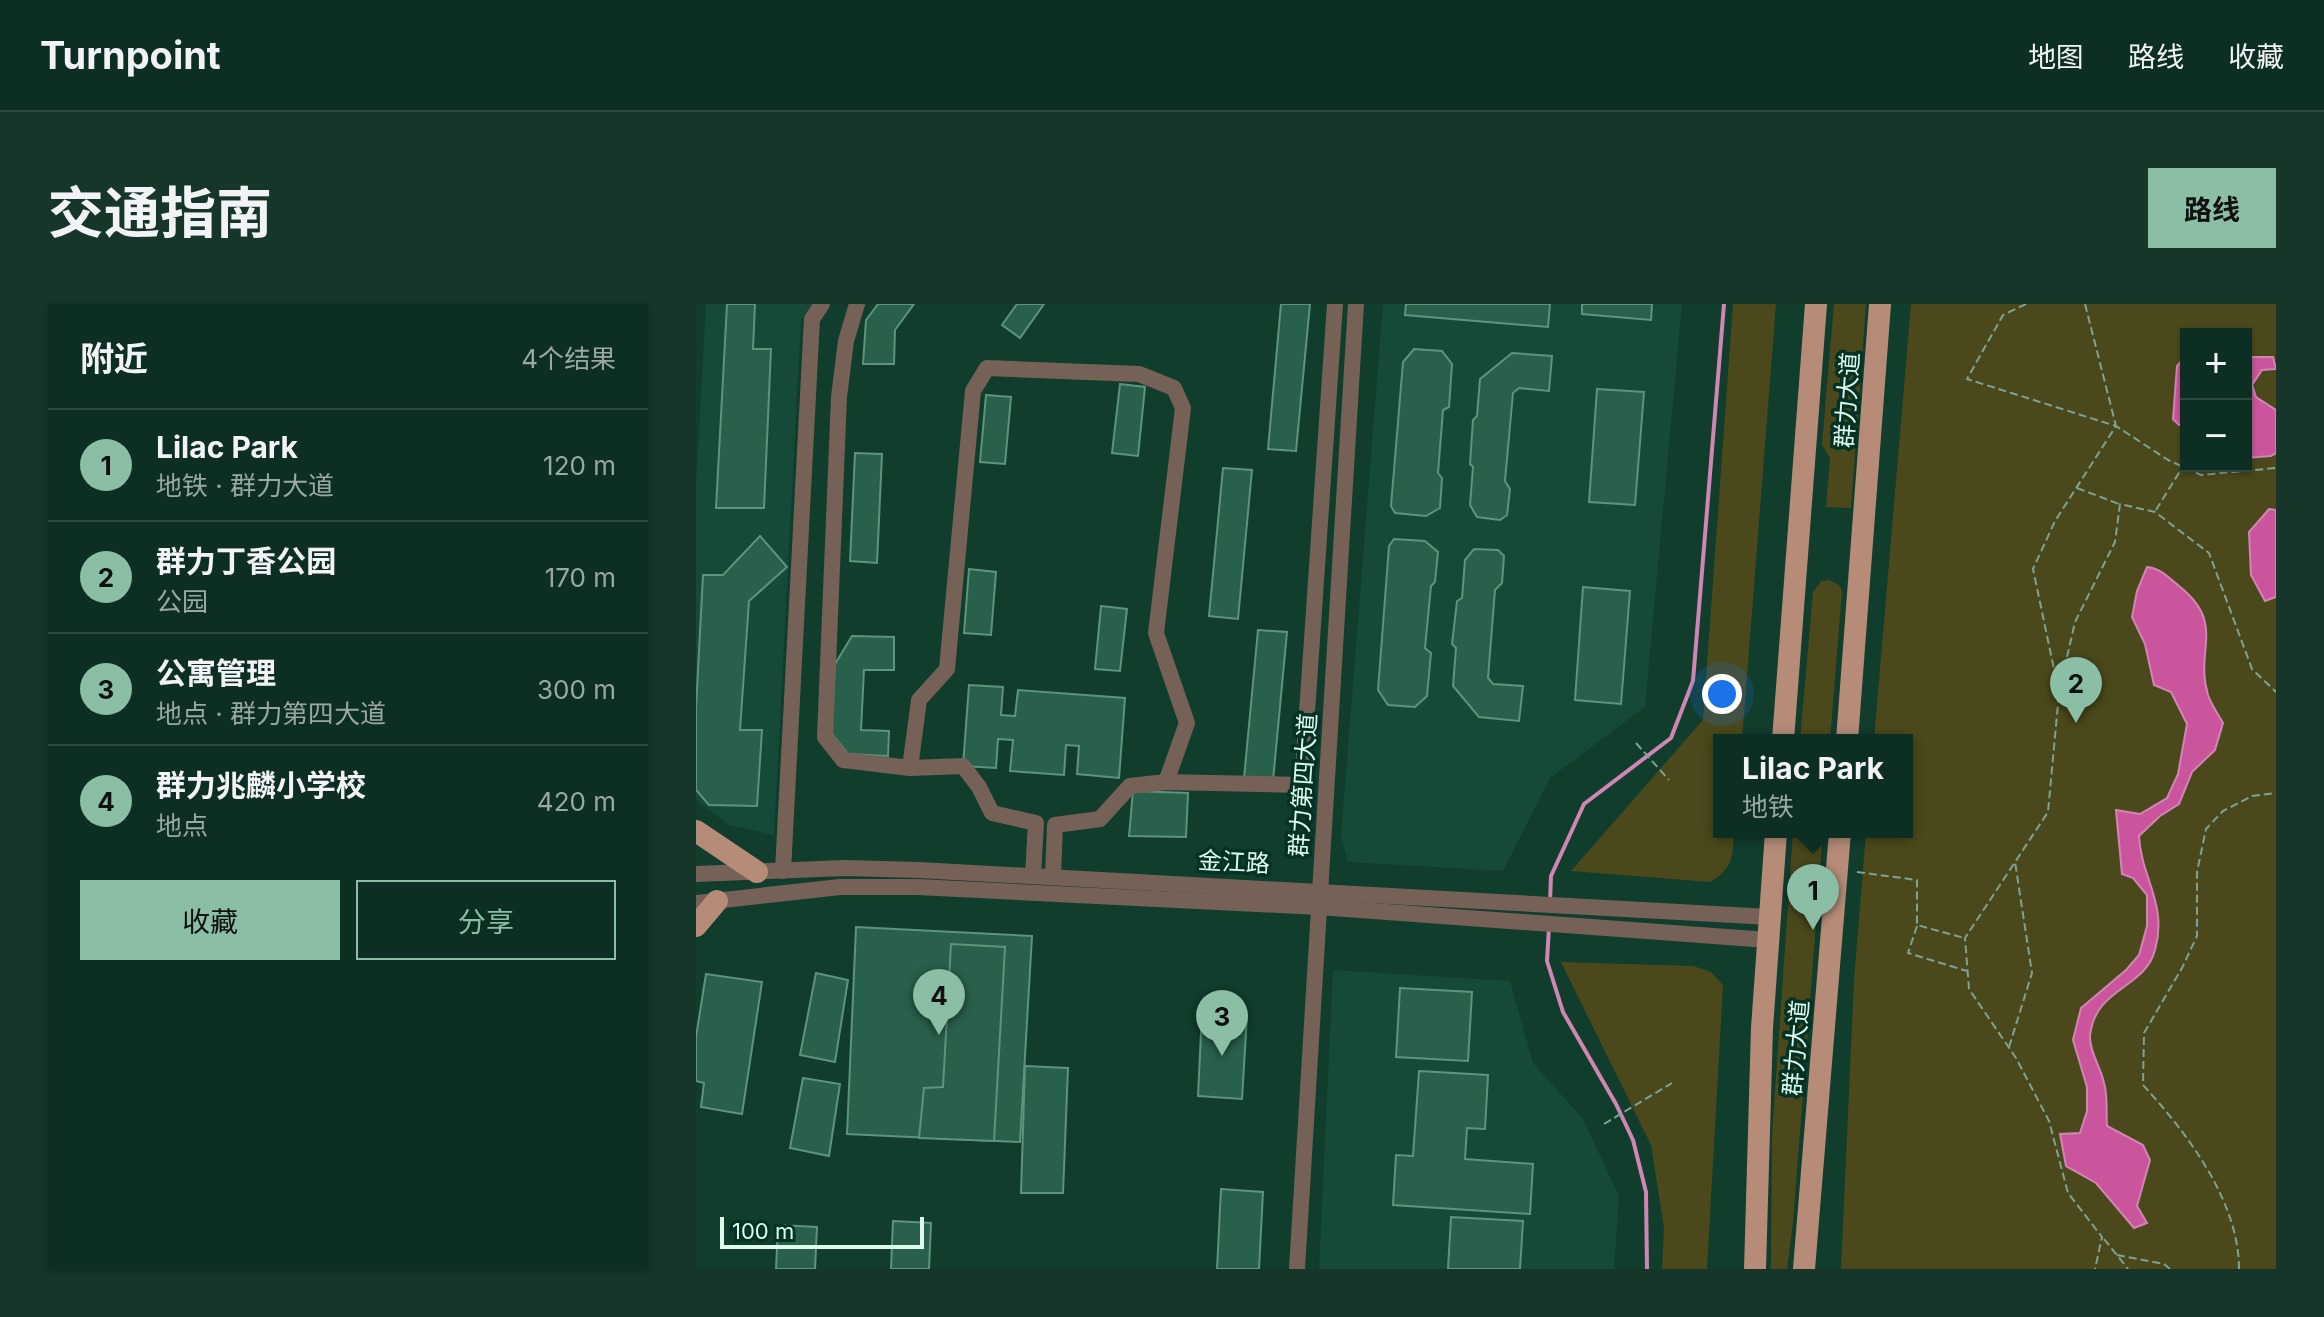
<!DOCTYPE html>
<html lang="zh">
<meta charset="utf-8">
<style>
:root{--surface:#0d2e22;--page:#16362a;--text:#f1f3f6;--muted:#9aa8a5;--line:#2d4a40;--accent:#8abfa5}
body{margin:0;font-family:Inter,"Noto Sans SC",sans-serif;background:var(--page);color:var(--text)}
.controls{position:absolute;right:24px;top:24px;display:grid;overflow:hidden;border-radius:0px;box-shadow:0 2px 6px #0004}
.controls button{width:72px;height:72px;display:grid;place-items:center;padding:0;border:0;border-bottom:2px solid var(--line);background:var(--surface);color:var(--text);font:40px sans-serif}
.scale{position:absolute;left:24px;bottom:20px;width:204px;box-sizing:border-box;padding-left:8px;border:4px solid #ddfaec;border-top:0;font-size:22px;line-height:28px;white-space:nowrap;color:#ddfaec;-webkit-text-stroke:6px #043224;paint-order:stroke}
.you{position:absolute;left:1026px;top:390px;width:28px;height:28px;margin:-20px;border:6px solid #fff;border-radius:50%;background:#1a73e8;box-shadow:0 0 0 12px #1a73e833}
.badge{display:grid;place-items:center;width:52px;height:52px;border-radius:50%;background:var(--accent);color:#111;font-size:26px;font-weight:700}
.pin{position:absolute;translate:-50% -66px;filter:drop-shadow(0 2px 4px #0008)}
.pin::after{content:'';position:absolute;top:42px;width:28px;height:24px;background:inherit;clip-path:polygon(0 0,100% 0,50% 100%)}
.popup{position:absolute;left:1017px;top:430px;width:200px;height:104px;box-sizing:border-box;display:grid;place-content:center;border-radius:0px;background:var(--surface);filter:drop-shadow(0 2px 6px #0005);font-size:26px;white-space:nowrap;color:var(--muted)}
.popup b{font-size:30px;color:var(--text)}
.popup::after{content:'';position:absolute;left:50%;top:100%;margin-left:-16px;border:16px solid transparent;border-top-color:var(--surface)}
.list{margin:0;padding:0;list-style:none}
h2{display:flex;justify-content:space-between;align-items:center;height:104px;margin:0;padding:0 32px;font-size:34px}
h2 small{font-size:26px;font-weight:400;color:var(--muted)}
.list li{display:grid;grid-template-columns:52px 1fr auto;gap:24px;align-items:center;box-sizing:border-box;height:112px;padding:0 32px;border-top:2px solid var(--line)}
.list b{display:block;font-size:30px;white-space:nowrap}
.list p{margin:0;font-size:26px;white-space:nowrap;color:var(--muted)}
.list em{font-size:26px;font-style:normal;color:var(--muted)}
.actions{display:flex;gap:16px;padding:24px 32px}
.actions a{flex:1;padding:18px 0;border:2px solid var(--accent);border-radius:0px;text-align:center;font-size:28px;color:var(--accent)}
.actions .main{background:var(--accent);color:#111}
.map{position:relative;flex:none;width:1580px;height:965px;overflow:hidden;border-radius:0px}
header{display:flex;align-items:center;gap:48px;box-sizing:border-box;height:112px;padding:0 40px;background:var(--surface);border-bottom:2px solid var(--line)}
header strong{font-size:38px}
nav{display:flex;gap:44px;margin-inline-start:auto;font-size:28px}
.intro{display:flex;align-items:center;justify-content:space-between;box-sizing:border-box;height:192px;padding:0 48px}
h1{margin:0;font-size:56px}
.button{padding:20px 36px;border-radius:0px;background:var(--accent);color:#111;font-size:28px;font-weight:700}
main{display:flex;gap:48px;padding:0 48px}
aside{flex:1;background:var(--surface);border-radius:0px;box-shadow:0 2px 6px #0004}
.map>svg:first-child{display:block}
.built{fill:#154a38}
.green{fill:#4b491b;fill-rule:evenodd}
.water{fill:#cb559c;stroke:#d086b4;stroke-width:2}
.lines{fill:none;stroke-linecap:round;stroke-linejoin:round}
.stream{stroke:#d086b4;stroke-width:4}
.building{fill:#28604b;stroke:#5c947d;stroke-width:2}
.path{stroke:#7ea293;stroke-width:2;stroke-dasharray:8 4;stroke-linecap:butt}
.minor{stroke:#766157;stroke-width:16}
.major{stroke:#b68c78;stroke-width:22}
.labels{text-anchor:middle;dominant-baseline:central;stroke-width:7;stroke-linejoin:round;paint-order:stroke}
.street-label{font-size:24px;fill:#ddfaec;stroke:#043224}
</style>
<header>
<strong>Turnpoint</strong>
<nav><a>地图</a><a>路线</a><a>收藏</a></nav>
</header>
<div class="intro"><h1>交通指南</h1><a class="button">路线</a></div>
<main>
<aside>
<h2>附近<small>4个结果</small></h2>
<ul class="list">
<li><span class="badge">1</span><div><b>Lilac Park</b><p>地铁 · 群力大道</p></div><em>120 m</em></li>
<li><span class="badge">2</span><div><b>群力丁香公园</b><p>公园</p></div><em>170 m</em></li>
<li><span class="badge">3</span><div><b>公寓管理</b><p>地点 · 群力第四大道</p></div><em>300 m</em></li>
<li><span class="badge">4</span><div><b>群力兆麟小学校</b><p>地点</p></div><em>420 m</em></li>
</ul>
<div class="actions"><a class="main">收藏</a><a>分享</a></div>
</aside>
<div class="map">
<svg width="1580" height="965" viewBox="0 0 1580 965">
<rect width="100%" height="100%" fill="#113d2d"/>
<g class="built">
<path d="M10 0H116L105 16 78 531 33 521 0 496V181Z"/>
<path d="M687 0H986L949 403 854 474 807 567 652 558 645 532Z"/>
<path d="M637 666 814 677 837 759 887 815 923 892 918 965H623Z"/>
</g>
<g class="green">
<path d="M1037 0H1080L1046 436H1023V528H1038C1036 554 1038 562 1015 578L875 567 1007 416Z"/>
<path d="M1138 0H1170L1155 204 1130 203 1134 155 1126 140Z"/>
<path d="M1215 0H1580V965H1145L1158 676 1170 528H1211V436H1178ZM1490 30H1550V162H1490Z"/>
<path d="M1133 276 1143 281 1146 287 1134 436H1104L1117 288 1125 277Z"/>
<path d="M1097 528H1127L1097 919 1091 965H1075L1076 831Z"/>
<path d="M865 658 997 662 1015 668 1027 681 1011 965H966L968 924 955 841Z"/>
</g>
<g class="water">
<path d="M1550 50 1556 53H1577L1580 65 1566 66 1556 81 1560 93 1580 106V149L1575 152 1550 154Z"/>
<path d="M1490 52V116L1483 121 1477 115 1481 62Z"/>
<path d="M1573 205 1580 206V293L1569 297 1555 271 1553 228Z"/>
<path d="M1451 263C1464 264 1473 274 1483 282 1531 320 1498 346 1512 391 1515 400 1522 410 1527 419L1519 446 1496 468 1483 500 1464 512 1443 532C1445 574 1472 600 1459 646 1449 685 1399 683 1394 732 1393 747 1405 764 1408 779 1412 792 1410 808 1411 822L1447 841 1454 856 1441 902 1451 919 1438 924 1400 879 1370 862 1364 830 1384 829 1391 807V783L1377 736 1385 704 1430 666 1443 651 1451 622V591L1437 574 1426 570 1420 506 1444 510 1471 494 1482 470 1491 420 1475 388 1458 381 1449 340 1436 313 1441 287Z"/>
</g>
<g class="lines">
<g class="stream">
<path d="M854 598 855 572 888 500 975 434 997 377 1028 0"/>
<path d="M853 623 851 657 867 708 920 800 937 836 950 888 951 965"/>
</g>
</g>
<g class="building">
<path d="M31 0H59L57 45H75L68 204H20Z"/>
<path d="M182 0H218L199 26 198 60H167L170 16Z"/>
<path d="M321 0H348L324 34 306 21Z"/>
<path d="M585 0H614L600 147 572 145Z"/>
<path d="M710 0H854L852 23 709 11Z"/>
<path d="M886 0H956L955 16 886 10Z"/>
<path d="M718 45 746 47 756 60 753 103 747 106 742 169 746 174 744 204 730 212 699 209 695 202 707 58Z"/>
<path d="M816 49 856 52 853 87 823 84 817 89 809 177 814 185 811 211 804 216 781 213 774 201 777 163 774 160 777 116 781 112 784 75Z"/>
<path d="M424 80 449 83 442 152 416 149Z"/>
<path d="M901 85 948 88 939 201 893 198Z"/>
<path d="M290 91 315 93 309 160 284 158Z"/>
<path d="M159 149 186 150 181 259 154 257Z"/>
<path d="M527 164 556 166 542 315 513 312Z"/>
<path d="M64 232 91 263 53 297 44 426H66L61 502 13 501 0 486V405L7 271H27Z"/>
<path d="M698 235 729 237 742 248 739 278 735 282 729 344 735 349 731 392 719 403 692 401 682 386 693 242Z"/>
<path d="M778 245 802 246 808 252 806 279 799 286 792 374 797 380 827 382 823 417 783 413 757 382 760 344 756 340 761 297 766 294 769 256Z"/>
<path d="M273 265 300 268 295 331 268 329Z"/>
<path d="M887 283 934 287 925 400 879 396Z"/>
<path d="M405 302 431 305 424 367 399 365Z"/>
<path d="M562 326 591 328 577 477 548 474Z"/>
<path d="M156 332 198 333V366H168L165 426 193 427 192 452 152 450 135 429 139 360Z"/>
<path d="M273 381 307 383 305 411 319 412 322 386 429 394 423 474 381 470 383 442 370 441 368 471 314 467 317 436 302 435 300 464 267 462Z"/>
<path d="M437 487 492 489 490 533 433 532Z"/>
<path d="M160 623 336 632 324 838 151 830Z"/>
<path d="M255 640 309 643 298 837 223 834 228 784 247 783Z"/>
<path d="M120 669 152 676 139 758 104 751Z"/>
<path d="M10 670 66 678 46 810 5 803 8 779 0 777V733Z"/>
<path d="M704 684 776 688 772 757 700 753Z"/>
<path d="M506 708 551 712 546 795 502 792Z"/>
<path d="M329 762 372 764 367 889H325Z"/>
<path d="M723 767 792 771 789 825 771 824 769 855 837 860 834 910 697 901 700 851 717 852Z"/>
<path d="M107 774 144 780 133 852 94 844Z"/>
<path d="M525 885 567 888 563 965H521Z"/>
<path d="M755 913 827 917 824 965H752Z"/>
<path d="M197 917 235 919 233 965H195Z"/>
<path d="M82 921 121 923 119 965H80Z"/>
</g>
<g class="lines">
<g class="path">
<path d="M1330 0 1307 11 1271 75 1420 122 1472 156 1505 171 1580 164"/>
<path d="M1389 0 1420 122 1359 217 1337 265 1363 389 1352 508 1269 634 1273 685 1320 754 1353 817 1372 889 1406 933 1399 965"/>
<path d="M1381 184 1423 200"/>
<path d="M1460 206 1486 164"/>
<path d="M1363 388 1379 318 1419 238 1424 200 1459 208 1513 249 1556 365 1580 388"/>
<path d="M940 439 973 476"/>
<path d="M1161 568 1221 576V621L1268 634"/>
<path d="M1221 622 1212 649 1271 667"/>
<path d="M1313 743 1336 669 1319 558"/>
<path d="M908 820 976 779"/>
<path d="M1408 935 1432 965"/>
<path d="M1421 951 1468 960 1474 965"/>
<path d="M1543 965C1543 897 1491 829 1447 781L1448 729 1486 664 1501 632V568L1510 525 1527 507 1556 492 1580 489"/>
</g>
<g class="minor">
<path d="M161 0 150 37 143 93 129 433 147 456 214 464 267 462 283 483 296 509 340 519 337 571"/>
<path d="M214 464 223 396 251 365 277 87 291 64 443 70 478 84 487 104 460 329 491 419 470 478"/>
<path d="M87 567 116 15 126 0"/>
<path d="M0 570 149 564 223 566 1074 613"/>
<path d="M357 572 359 521 404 515 434 482 470 478 606 481 639 0"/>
<path d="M0 599 144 583H222L623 603 1072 636"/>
<path d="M601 965 660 0"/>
</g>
<g class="major">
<path d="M1087 436 1120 0"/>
<path d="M1151 436 1184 0"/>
<path d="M0 527 61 568"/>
<path d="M0 622 21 597"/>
<path d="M1059 965 1066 724 1080 528"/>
<path d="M1108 965 1144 528"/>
</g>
</g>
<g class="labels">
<g class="street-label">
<text transform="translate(1151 96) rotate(-86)">群力大道</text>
<text transform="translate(607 481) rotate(-86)">群力第四大道</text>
<text transform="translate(538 558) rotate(3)">金江路</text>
<text transform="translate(1100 744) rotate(-85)">群力大道</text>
</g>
</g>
</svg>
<div class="controls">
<button>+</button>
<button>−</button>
</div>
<div class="scale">100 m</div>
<div class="you"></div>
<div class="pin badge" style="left:1117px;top:626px">1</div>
<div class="popup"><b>Lilac Park</b>地铁</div>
<div class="pin badge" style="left:1380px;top:419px">2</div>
<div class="pin badge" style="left:526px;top:752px">3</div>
<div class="pin badge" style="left:243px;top:731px">4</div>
</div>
</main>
